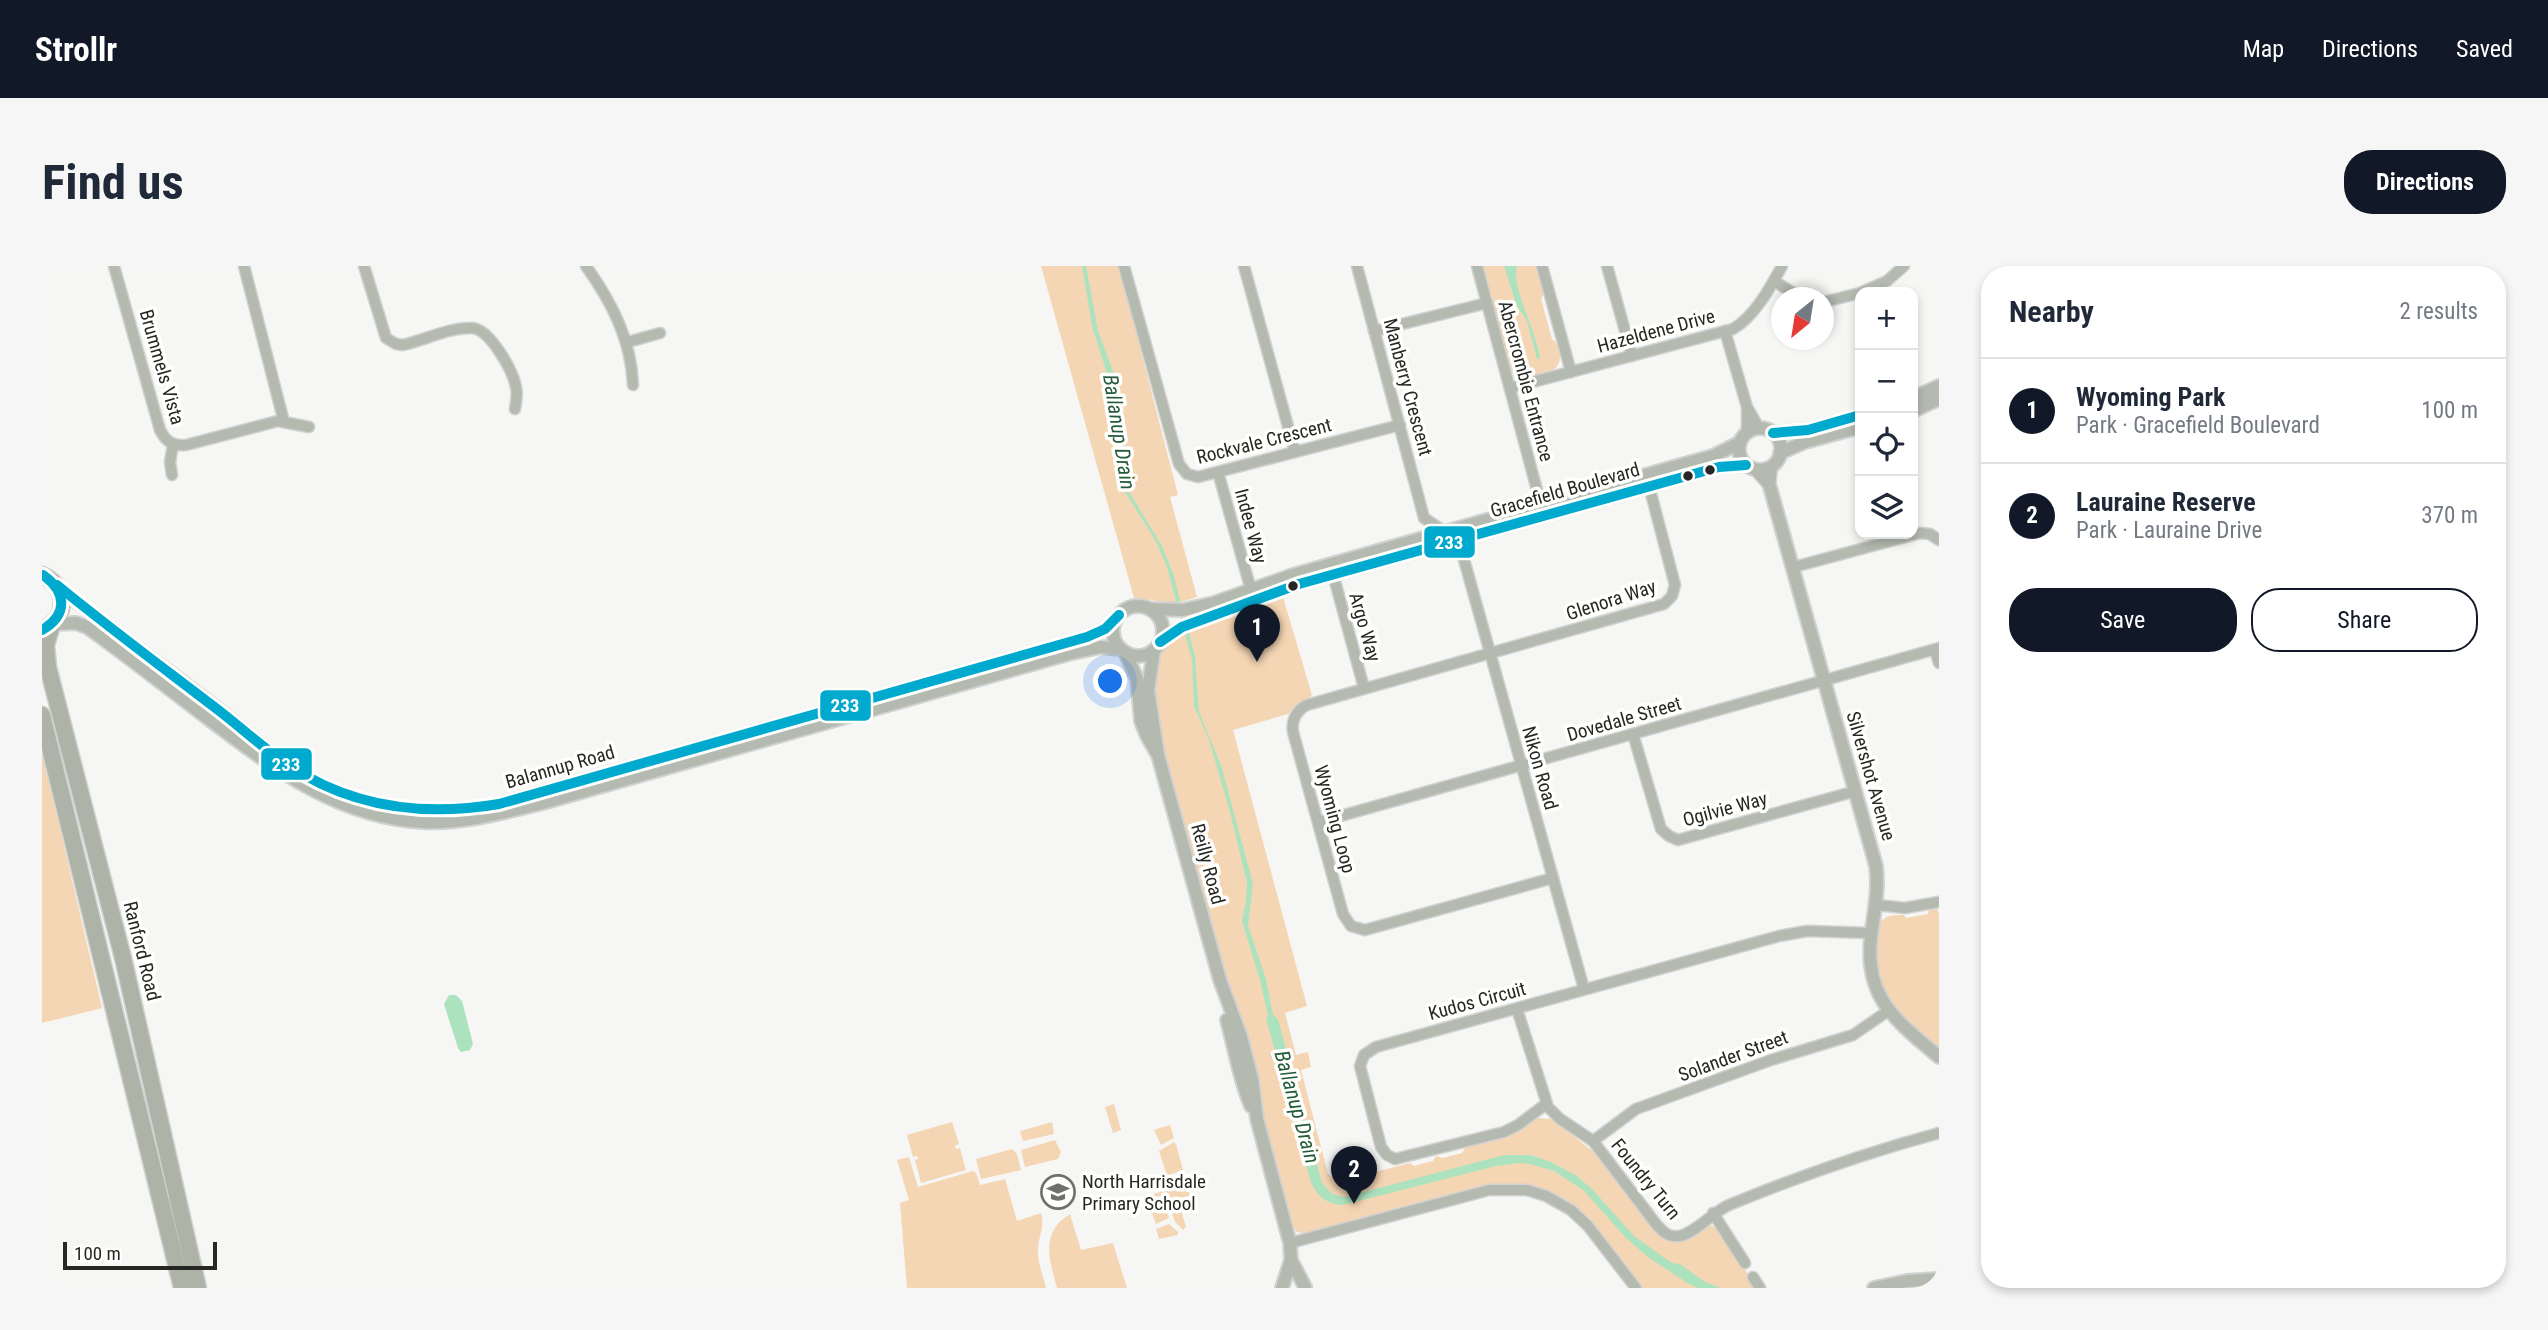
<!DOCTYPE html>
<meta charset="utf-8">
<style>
:root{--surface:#fff;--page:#f6f6f7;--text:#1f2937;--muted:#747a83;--line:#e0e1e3;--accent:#111827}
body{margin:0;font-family:"Roboto Condensed",sans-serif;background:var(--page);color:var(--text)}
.controls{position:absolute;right:21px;top:21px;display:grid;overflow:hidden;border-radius:14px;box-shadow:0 4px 10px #0003}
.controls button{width:63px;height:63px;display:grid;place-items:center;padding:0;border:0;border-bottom:2px solid var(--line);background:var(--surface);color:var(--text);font:35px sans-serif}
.compass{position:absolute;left:1729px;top:21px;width:63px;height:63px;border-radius:50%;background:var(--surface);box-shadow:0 4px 10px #0003;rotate:210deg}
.scale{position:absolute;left:21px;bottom:18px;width:154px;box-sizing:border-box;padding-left:7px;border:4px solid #262625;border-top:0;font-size:19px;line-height:24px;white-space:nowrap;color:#262625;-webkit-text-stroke:5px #fffffe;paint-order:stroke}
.you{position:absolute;left:1069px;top:416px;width:24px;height:24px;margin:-18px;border:5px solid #fff;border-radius:50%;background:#1a73e8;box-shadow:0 0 0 10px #1a73e833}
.badge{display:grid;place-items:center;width:46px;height:46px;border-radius:50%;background:var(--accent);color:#fff;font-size:23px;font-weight:700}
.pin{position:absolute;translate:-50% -58px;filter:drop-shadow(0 2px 4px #0008)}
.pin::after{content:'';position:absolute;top:37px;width:24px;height:21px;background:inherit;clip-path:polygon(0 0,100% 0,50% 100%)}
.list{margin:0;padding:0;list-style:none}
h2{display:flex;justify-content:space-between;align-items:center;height:91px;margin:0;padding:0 28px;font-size:30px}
h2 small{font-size:23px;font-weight:400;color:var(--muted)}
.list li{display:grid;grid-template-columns:46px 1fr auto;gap:21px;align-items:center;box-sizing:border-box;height:105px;padding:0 28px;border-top:2px solid var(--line)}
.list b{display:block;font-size:26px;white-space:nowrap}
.list p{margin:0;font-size:23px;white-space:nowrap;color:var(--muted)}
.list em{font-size:23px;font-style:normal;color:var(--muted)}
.actions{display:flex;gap:14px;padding:21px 28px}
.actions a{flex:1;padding:16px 0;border:2px solid var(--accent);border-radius:28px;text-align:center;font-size:24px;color:var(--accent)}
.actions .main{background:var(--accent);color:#fff}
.icon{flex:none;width:38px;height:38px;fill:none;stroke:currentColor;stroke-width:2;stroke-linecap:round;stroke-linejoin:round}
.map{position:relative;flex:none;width:1897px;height:1022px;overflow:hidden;border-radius:28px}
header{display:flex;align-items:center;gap:42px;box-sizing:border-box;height:98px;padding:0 35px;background:var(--accent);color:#fff}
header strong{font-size:33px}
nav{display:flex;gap:38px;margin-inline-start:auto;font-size:24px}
.intro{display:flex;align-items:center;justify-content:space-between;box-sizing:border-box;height:168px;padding:0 42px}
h1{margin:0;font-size:49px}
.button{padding:18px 32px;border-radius:28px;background:var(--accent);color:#fff;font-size:24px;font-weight:700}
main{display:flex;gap:42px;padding:0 42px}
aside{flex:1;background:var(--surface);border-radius:28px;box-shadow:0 4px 10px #0003}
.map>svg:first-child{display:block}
.green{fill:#f5d6b4}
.water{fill:#ace3be}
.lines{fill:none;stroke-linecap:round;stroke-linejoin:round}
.minor-casing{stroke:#d1d1d0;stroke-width:13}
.tertiary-casing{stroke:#d1d1d0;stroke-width:16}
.primary-casing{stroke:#d1d1d0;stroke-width:19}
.minor{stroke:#b5bab1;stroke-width:10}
.tertiary{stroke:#b5bab1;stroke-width:12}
.primary{stroke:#aeb3a8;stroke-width:16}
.bus-1-casing{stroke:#fffffe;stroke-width:16}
.bus-1{stroke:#00a9ce;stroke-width:10}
.bus-dot{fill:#262625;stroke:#fffffe;stroke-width:2.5}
.labels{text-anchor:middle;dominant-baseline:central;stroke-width:7;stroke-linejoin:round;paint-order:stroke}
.street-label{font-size:19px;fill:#262625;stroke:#fffffe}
.poi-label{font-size:19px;fill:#262625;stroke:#fffffe;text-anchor:start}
.water-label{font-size:21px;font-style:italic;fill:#235b39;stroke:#fffffe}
.line-badge{stroke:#fffffe;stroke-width:2.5}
.badge-label{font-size:19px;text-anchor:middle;font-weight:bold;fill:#fff}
</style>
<header>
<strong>Strollr</strong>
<nav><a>Map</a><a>Directions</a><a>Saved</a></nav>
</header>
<div class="intro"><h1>Find us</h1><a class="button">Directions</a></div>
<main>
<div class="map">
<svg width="1897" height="1022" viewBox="0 0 1897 1022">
<rect width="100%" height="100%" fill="#f6f6f5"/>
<g class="green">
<path d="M999 0H1077L1136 229 1128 231 1155 331C1123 342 1122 334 1092 332Z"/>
<path d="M1440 0H1495L1502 28 1499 33 1510 73C1515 77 1518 81 1518 88 1520 107 1497 111 1482 113L1469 105Z"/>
<path d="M1241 331 1270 429 1267 433 1253 440 1246 448 1191 464 1265 740 1243 747 1254 789 1266 786 1269 801 1259 804 1286 908 1298 915 1368 897 1372 900 1391 895 1394 890 1401 892 1420 887 1423 882 1471 868 1496 852 1509 853 1552 886 1613 965C1634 984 1645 974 1665 959L1674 961 1709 1012 1713 1022H1599L1538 946 1518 931 1493 922 1451 919 1270 969 1255 966 1249 958 1119 477C1117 462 1111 444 1111 429 1111 415 1113 393 1121 381 1136 359 1213 340 1241 331Z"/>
<path d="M0 486 60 742 0 757Z"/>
<path d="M1895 642 1897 648V780L1891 778C1863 756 1835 732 1833 693 1833 682 1835 670 1836 659 1843 649 1850 649 1862 649L1864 652 1886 648 1887 644Z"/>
<path d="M1072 838 1079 864 1071 867 1063 841Z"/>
<path d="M910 856 917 878 913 880 914 883 918 882 924 904 879 917 873 894 876 893 875 890 871 891 865 869Z"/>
<path d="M1010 856 1012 868 981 875 978 865Z"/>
<path d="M1128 859 1132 872 1119 879 1112 864Z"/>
<path d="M1013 874 1019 886 1016 893 983 901 979 884Z"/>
<path d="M1132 876 1134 878 1141 904 1125 910 1117 885Z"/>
<path d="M970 883 975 888 979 904 939 913 934 893Z"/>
<path d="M867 891 876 921 931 905 934 907 938 919 963 913 975 955 999 947C1003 960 997 969 996 982 995 995 1001 1009 1004 1022H865L858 937 867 934 855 894Z"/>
<path d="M1132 922 1148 927 1149 930C1135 933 1122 934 1109 932L1108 929Z"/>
<path d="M1122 936 1127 952 1114 958 1107 939Z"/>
<path d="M1137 937 1144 961 1141 964 1133 956 1128 941V938Z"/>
<path d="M1028 948 1039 984 1071 977 1085 1022H1015C1007 994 998 966 1028 948Z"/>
<path d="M1127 958 1136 966V969L1117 973 1114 963Z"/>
</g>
<g class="water">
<path d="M1040 0H1044L1056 65 1071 105 1078 136 1086 224 1120 280 1131 307 1153 390 1157 446 1179 499 1209 610 1211 620 1206 660 1224 713 1231 749 1236 753 1280 917 1290 928 1303 931 1462 889H1488L1509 896 1535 910 1551 924 1592 970 1630 997 1638 998 1663 1016 1678 1022H1655L1647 1018 1607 992 1585 973 1541 924 1512 905 1487 898 1477 897 1454 900 1301 939C1280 938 1271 925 1266 907L1224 752 1226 750 1218 714 1200 655 1204 636 1205 617 1188 546 1167 474 1152 440 1150 394 1124 298 1112 272 1083 226 1074 136 1050 60Z"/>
<path d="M1462 0H1475C1469 23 1495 65 1498 92L1495 93 1485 55 1474 38Z"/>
<path d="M407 729H414L420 735 431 778 428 784 419 786 416 782 402 738Z"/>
</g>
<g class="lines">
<g class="minor-casing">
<g id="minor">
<path d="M72 0 118 164C124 176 131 180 144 179L236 155 267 161"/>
<path d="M202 0 242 156"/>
<path d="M322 0 344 72 354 78 361 79C383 74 408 61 430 62 448 63 471 105 474 121 476 128 474 136 473 143"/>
<path d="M544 0C570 37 589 73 591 119"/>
<path d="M1082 0 1137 198 1145 208 1156 211 1358 159"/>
<path d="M1202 0 1253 186"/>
<path d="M1315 0 1382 252 1403 266"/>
<path d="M1435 0 1499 239"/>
<path d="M1500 0 1529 106"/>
<path d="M1565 0 1590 90"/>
<path d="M1732 15 1759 32"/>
<path d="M1820 26 1845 15 1862 0"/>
<path d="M1782 36 1818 27"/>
<path d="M1332 65 1445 37"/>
<path d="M1683 65 1705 141 1717 162"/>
<path d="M586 76 618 67"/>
<path d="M1468 122 1691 63C1713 50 1728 22 1740 0"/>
<path d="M1705 166V142"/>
<path d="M1712 203 1728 221"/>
<path d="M1176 206 1209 324"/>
<path d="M130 209 128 196 131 179"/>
<path d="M1728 221 1730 200"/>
<path d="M1401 279 1421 290 1428 271"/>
<path d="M1421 290 1542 723"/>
<path d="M1752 301 1878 267 1888 268 1897 274"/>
<path d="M1291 308 1322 422"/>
<path d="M1893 384 1897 397"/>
<path d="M1591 468 1619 563 1627 570 1636 574 1814 525"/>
<path d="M1277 556 1897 382"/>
<path d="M1511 612 1323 664 1309 660 1301 648 1251 466C1249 454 1255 444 1265 439L1622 338 1630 330 1633 319 1607 220"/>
<path d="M1835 639 1863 642 1897 636"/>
<path d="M1475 743 1506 841 1518 853 1551 875 1614 958C1620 965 1627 972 1637 970 1652 968 1671 946 1687 939 1755 911 1826 886 1897 867"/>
<path d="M1504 838 1476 859 1462 866 1353 893 1345 889 1339 881 1318 800 1322 789 1334 781 1737 670 1765 665 1829 667"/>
<path d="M1551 875 1594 843 1729 794 1811 769 1846 745"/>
<path d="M1671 947 1703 997"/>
<path d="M1248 977 1447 924H1485L1504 930 1529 944 1546 960 1594 1022"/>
<path d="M1711 1011 1718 1022"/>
</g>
</g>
<g class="tertiary-casing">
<g id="tertiary">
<path d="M1871 132 1897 120"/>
<path d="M1871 145 1897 133"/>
<circle cx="1718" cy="183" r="21"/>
<path d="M1731 167 1766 164 1818 149"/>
<path d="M1738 187 1763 176 1818 161"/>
<path d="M1728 221 1834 600C1837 625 1832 646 1829 671 1822 733 1856 756 1897 791"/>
<path d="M15 320C65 360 117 398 168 437 196 458 222 484 252 503 313 542 386 554 457 538L1045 371 1063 363 1077 349"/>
<circle cx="1096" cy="365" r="25"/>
<path d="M1108 343 1141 344 1172 337 1251 309 1671 190 1697 177"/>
<path d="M12 358 34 357 45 361C87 391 127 423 168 454 233 503 297 552 381 556 420 558 459 547 497 538L1026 388 1058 381 1079 383"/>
<path d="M1118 376 1140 361 1257 318 1677 201 1704 199"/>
<path d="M1112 384 1106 424 1116 489 1178 714 1199 771 1210 813 1215 853 1248 977 1249 994 1240 1022"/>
<path d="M1083 386 1095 413 1099 455 1105 470 1114 486"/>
<path d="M1185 754C1193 783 1197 812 1209 840"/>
<path d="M1249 994 1263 1021"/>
<path d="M1832 1022 1865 1015 1897 1013"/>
</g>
</g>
<g class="primary-casing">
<g id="primary">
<path d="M0 309C26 320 26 350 3 363"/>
<path d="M10 359 4 379 6 401 81 692 156 1022"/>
<path d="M0 449 140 1022"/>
</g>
</g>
<use href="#minor" class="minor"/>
<use href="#tertiary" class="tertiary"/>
<use href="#primary" class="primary"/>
<g class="bus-1-casing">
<g id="bus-1">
<path d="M1731 167 1766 164 1818 149"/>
<path d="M15 319C65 360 116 398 167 437 193 456 216 478 243 497 307 541 381 551 457 538L1045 371 1063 363 1077 349"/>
<path d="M0 364C26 349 25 326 1 309"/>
<path d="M1118 376 1140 361 1257 318 1677 201 1704 199"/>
</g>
</g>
<use href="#bus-1" class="bus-1"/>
</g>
<defs>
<g id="school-ring" transform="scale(1.75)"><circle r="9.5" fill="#fffffe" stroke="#6f6f6e" stroke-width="1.5"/><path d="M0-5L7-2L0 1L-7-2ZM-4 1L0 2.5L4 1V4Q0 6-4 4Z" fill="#6f6f6e"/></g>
</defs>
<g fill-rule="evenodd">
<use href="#school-ring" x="1016" y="926"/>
</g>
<g class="bus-dot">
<circle cx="1668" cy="204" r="6"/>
<circle cx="1646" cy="210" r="6"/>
<circle cx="1251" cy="320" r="6"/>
</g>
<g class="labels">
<g class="street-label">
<text transform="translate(1614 65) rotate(-15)">Hazeldene Drive</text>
<text transform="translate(120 101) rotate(74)">Brummels Vista</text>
<text transform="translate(1484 115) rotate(75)">Abercrombie Entrance</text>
<text transform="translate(1366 121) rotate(75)">Manberry Crescent</text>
<text transform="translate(1222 175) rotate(-14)">Rockvale Crescent</text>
<text transform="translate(1523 224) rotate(-16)">Gracefield Boulevard</text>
<text transform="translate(1209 260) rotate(75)">Indee Way</text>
<text transform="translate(1569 334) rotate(-18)">Glenora Way</text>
<text transform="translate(1323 361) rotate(74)">Argo Way</text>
<text transform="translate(1582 453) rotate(-16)">Dovedale Street</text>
<text transform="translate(518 501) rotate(-16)">Balannup Road</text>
<text transform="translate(1498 502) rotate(74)">Nikon Road</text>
<text transform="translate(1829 510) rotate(74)">Silvershot Avenue</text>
<text transform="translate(1683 543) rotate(-15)">Ogilvie Way</text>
<text transform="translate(1293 553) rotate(75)">Wyoming Loop</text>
<text transform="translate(1166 598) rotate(75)">Reilly Road</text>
<text transform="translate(100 685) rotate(76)">Ranford Road</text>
<text transform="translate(1435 735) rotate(-15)">Kudos Circuit</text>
<text transform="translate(1691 790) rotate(-20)">Solander Street</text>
<text transform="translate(1604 913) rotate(51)">Foundry Turn</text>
</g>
<g class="poi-label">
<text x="1040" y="915">North Harrisdale<tspan x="1040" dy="22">Primary School</tspan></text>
</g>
<g class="water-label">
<text transform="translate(1077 166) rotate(81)">Ballanup Drain</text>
<text transform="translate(1255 841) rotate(74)">Ballanup Drain</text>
</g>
</g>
<g class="line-badge">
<rect x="1381" y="259" width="53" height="34" rx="7" fill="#00a9ce"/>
<rect x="777" y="423" width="53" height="33" rx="7" fill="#00a9ce"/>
<rect x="218" y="481" width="53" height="34" rx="7" fill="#00a9ce"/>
</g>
<g class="badge-label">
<text x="1407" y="283">233</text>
<text x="803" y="446">233</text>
<text x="244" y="505">233</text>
</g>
</svg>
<div class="controls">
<button>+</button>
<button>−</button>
<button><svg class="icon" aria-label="locate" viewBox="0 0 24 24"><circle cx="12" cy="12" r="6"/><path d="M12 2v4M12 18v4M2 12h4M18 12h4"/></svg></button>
<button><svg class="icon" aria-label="layers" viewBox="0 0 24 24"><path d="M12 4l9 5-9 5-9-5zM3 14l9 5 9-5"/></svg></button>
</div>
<svg class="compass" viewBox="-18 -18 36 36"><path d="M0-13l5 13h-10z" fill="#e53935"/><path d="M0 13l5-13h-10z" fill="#747a83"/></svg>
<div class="scale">100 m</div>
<div class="you"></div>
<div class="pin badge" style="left:1215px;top:396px">1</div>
<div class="pin badge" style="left:1312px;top:938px">2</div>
</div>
<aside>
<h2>Nearby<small>2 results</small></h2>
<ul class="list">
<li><span class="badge">1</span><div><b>Wyoming Park</b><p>Park · Gracefield Boulevard</p></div><em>100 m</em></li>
<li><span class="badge">2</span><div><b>Lauraine Reserve</b><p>Park · Lauraine Drive</p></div><em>370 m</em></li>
</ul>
<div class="actions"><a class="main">Save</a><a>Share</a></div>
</aside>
</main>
